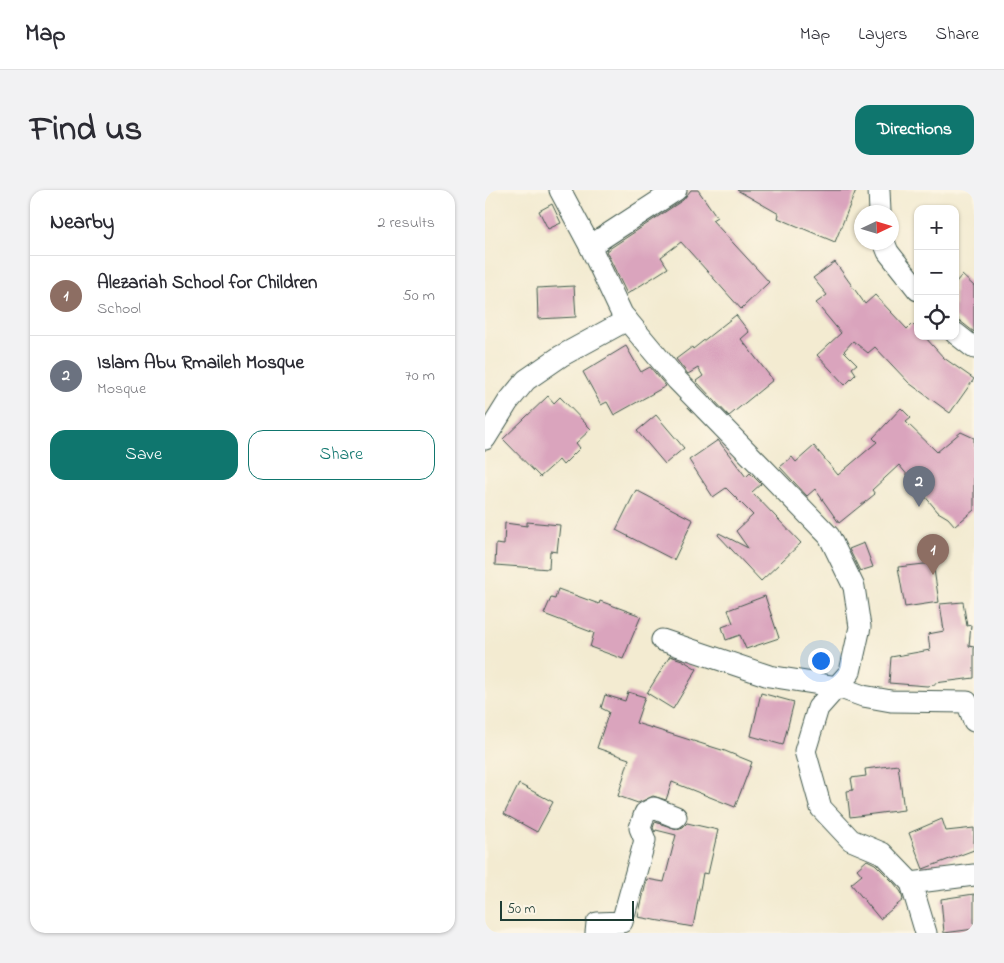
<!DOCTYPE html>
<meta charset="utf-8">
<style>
:root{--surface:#fff;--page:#f2f2f3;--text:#2b2b33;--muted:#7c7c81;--line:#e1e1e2;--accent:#0f766e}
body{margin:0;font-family:"Indie Flower",sans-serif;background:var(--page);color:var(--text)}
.controls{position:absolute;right:15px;top:15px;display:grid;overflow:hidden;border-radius:10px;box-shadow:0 1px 4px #0004}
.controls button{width:45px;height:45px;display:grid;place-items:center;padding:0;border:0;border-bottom:1px solid var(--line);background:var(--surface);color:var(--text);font:25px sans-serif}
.compass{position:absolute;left:369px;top:15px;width:45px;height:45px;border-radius:50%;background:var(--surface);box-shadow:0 1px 4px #0004;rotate:86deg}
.scale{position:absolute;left:15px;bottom:12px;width:134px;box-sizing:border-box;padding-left:5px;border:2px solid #1f3d34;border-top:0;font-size:14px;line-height:18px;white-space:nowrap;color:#1f3d34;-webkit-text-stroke:4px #fcf5e5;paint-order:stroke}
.you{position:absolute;left:335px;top:470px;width:18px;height:18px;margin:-12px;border:4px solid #fff;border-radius:50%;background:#1a73e8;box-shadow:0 0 0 8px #1a73e833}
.badge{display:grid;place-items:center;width:32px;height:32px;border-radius:50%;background:var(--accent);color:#fff;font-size:16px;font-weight:700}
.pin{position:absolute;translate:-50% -41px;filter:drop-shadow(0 1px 2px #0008)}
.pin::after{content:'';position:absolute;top:26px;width:18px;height:15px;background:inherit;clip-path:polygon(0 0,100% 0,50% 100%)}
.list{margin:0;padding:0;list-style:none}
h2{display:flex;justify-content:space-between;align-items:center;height:65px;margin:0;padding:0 20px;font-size:21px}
h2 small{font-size:16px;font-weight:400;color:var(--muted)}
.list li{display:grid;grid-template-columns:32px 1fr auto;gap:15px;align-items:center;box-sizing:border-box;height:80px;padding:0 20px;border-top:1px solid var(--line)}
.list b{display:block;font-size:19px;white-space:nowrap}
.list p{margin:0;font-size:16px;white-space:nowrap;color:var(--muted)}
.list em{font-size:16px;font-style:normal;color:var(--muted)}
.actions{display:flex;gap:10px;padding:15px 20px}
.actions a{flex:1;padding:11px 0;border:1px solid var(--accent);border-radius:15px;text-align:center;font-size:18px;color:var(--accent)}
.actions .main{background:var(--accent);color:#fff}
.icon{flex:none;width:28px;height:28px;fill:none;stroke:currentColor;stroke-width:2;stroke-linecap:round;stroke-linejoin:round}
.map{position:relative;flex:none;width:489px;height:743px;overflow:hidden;border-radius:15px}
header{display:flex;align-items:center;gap:30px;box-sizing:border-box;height:70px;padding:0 25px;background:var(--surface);border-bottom:1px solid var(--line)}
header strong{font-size:24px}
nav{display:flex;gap:28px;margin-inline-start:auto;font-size:18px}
.intro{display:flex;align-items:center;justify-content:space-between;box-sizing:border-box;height:120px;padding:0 30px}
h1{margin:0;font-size:35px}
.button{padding:12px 22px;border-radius:15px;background:var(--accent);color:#fff;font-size:18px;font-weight:700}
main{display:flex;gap:30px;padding:0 30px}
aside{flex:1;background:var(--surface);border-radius:15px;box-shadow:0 1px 4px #0004}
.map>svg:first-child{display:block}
.building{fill:#daa4bd}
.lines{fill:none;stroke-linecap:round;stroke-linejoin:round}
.street-casing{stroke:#3f574c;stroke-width:23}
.street{stroke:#fff;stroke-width:21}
</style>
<header>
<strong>Map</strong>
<nav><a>Map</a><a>Layers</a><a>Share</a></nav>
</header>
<div class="intro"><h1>Find us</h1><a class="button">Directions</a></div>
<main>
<aside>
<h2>Nearby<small>2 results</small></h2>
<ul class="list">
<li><span class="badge" style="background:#8d6e63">1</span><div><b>Alezariah School for Children</b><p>School</p></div><em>50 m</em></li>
<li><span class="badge" style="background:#6b7280">2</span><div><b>Islam Abu Rmaileh Mosque</b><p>Mosque</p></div><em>70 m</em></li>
</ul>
<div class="actions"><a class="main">Save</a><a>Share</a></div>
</aside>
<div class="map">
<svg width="489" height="743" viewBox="0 0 489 743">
<rect width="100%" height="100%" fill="#fcf5e5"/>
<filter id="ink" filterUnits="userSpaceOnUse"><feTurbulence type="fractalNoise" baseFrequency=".02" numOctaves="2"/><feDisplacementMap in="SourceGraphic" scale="10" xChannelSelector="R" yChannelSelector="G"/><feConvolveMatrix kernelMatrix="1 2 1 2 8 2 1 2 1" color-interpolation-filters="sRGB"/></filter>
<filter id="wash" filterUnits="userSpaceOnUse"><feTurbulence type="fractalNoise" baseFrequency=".0096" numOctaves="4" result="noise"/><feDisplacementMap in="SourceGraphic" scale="20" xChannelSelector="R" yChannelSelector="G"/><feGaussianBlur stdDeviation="1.12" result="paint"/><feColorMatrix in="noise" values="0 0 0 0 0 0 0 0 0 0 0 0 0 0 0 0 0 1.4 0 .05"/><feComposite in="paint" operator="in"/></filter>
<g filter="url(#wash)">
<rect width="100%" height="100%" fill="#f3ebd1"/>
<g id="blocks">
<g class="building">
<path d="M206 0H213L232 27 227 30 284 92 256 119 196 52 176 67 183 78 142 104 121 61 198 10Z"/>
<path d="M252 0H371L350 52 293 28 294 24Z"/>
<path d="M67 14 76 33 63 39 54 21Z"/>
<path d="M350 72 380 114 390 105 422 139 427 134 433 140V146H439L459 168 489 189 465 223 424 193 390 157 383 163 368 151 359 161 372 174 367 178 371 184 360 195 332 165 356 143 331 113 342 105 328 88Z"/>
<path d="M477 85 489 96V142L470 127V93Z"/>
<path d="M89 96 91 127 53 129 52 98Z"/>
<path d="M251 125 264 142 256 149 288 190 244 226 211 191 218 186 213 178 203 184 191 169 207 157 208 159Z"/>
<path d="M141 156 156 182 165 177 181 196 129 225 122 212 116 215 98 182Z"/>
<path d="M63 206 69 213 75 207 106 239 91 253 95 258 78 275 74 270 55 287 18 249Z"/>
<path d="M416 218 426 228 421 232 452 262 476 242 489 248V320L470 336 463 328 453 322 414 275 387 300 390 304 354 333 330 299 322 306 295 277 307 267 311 272 329 256 353 285 392 252 388 248Z"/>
<path d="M171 225 199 258 180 274 152 241Z"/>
<path d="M233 250 261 287 265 283 276 294 267 302 316 353 276 391 233 345 234 343 263 358 251 341 268 325 241 298 228 307 204 270Z"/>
<path d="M151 300 208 330 189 370 131 340Z"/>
<path d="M42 332 75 335 72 362 65 361 64 379 10 375 11 354 19 355 20 333 42 336Z"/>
<path d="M379 353 388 377 375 381 364 359Z"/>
<path d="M448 373 454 412 420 417 413 377Z"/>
<path d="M73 399 114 414 115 411 156 426 138 469 105 457 109 443 59 424 66 408 70 409Z"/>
<path d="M280 406 294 448 261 459 255 445 241 450 237 437 248 433 243 420Z"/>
<path d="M478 412 482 436 486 435 484 456 489 457V488L450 493V495L442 496 404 493 406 467 445 460 443 444 459 441 455 414Z"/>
<path d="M185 466 197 470 212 479 188 519 162 503Z"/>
<path d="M143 502 160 507 151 533 240 561 267 572 250 617 187 592 181 610 168 606 153 613 133 606 144 569 112 558 124 522 116 518 120 505 140 511Z"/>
<path d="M276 503 309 512 298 555 266 546Z"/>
<path d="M413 575 419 620 365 627 362 601 368 600 366 588 381 586 380 579Z"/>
<path d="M34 594 68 612 52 642 19 624Z"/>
<path d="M457 629 461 641 489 638V660L438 679 424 643Z"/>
<path d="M170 632 192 639 198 637 202 633 233 640 223 684 218 683 208 737 153 727 162 689 179 692 191 645 171 640 170 642 168 638Z"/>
<path d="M382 670 390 674 409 693 416 702 418 710 395 729 366 694 377 685 372 679Z"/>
<path d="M489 704V739L459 743 456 709Z"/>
</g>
</g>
</g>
<g filter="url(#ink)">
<use href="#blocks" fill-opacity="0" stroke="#3f574c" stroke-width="1"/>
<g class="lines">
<g class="street-casing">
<g id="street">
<path d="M75 0 105 56 137 124 192 190 344 346 369 397 375 437 365 482 333 518 320 561 336 618 366 650 397 663 426 693 441 743"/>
<path d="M394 0 395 22"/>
<path d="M399 52 403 62 433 100"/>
<path d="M105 56 191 0"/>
<path d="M470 143 489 158"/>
<path d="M0 249 23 212 41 190 76 166 142 130"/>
<path d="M177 450 284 486 353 497 378 506 406 511 482 512 489 531"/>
<path d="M426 693 489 685"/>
<path d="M111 743 112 733 137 732 160 650 155 638 160 623 169 618 191 627"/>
</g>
</g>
<use href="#street" class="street"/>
</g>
</g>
</svg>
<div class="controls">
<button>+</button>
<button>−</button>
<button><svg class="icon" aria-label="locate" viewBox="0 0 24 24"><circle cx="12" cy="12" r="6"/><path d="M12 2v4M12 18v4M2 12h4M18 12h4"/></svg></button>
</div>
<svg class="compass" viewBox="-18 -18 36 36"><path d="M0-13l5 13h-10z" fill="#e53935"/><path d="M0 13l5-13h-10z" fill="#7c7c81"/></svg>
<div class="scale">50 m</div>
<div class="you"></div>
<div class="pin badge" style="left:448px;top:385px;background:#8d6e63">1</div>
<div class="pin badge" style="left:434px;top:317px;background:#6b7280">2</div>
</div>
</main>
